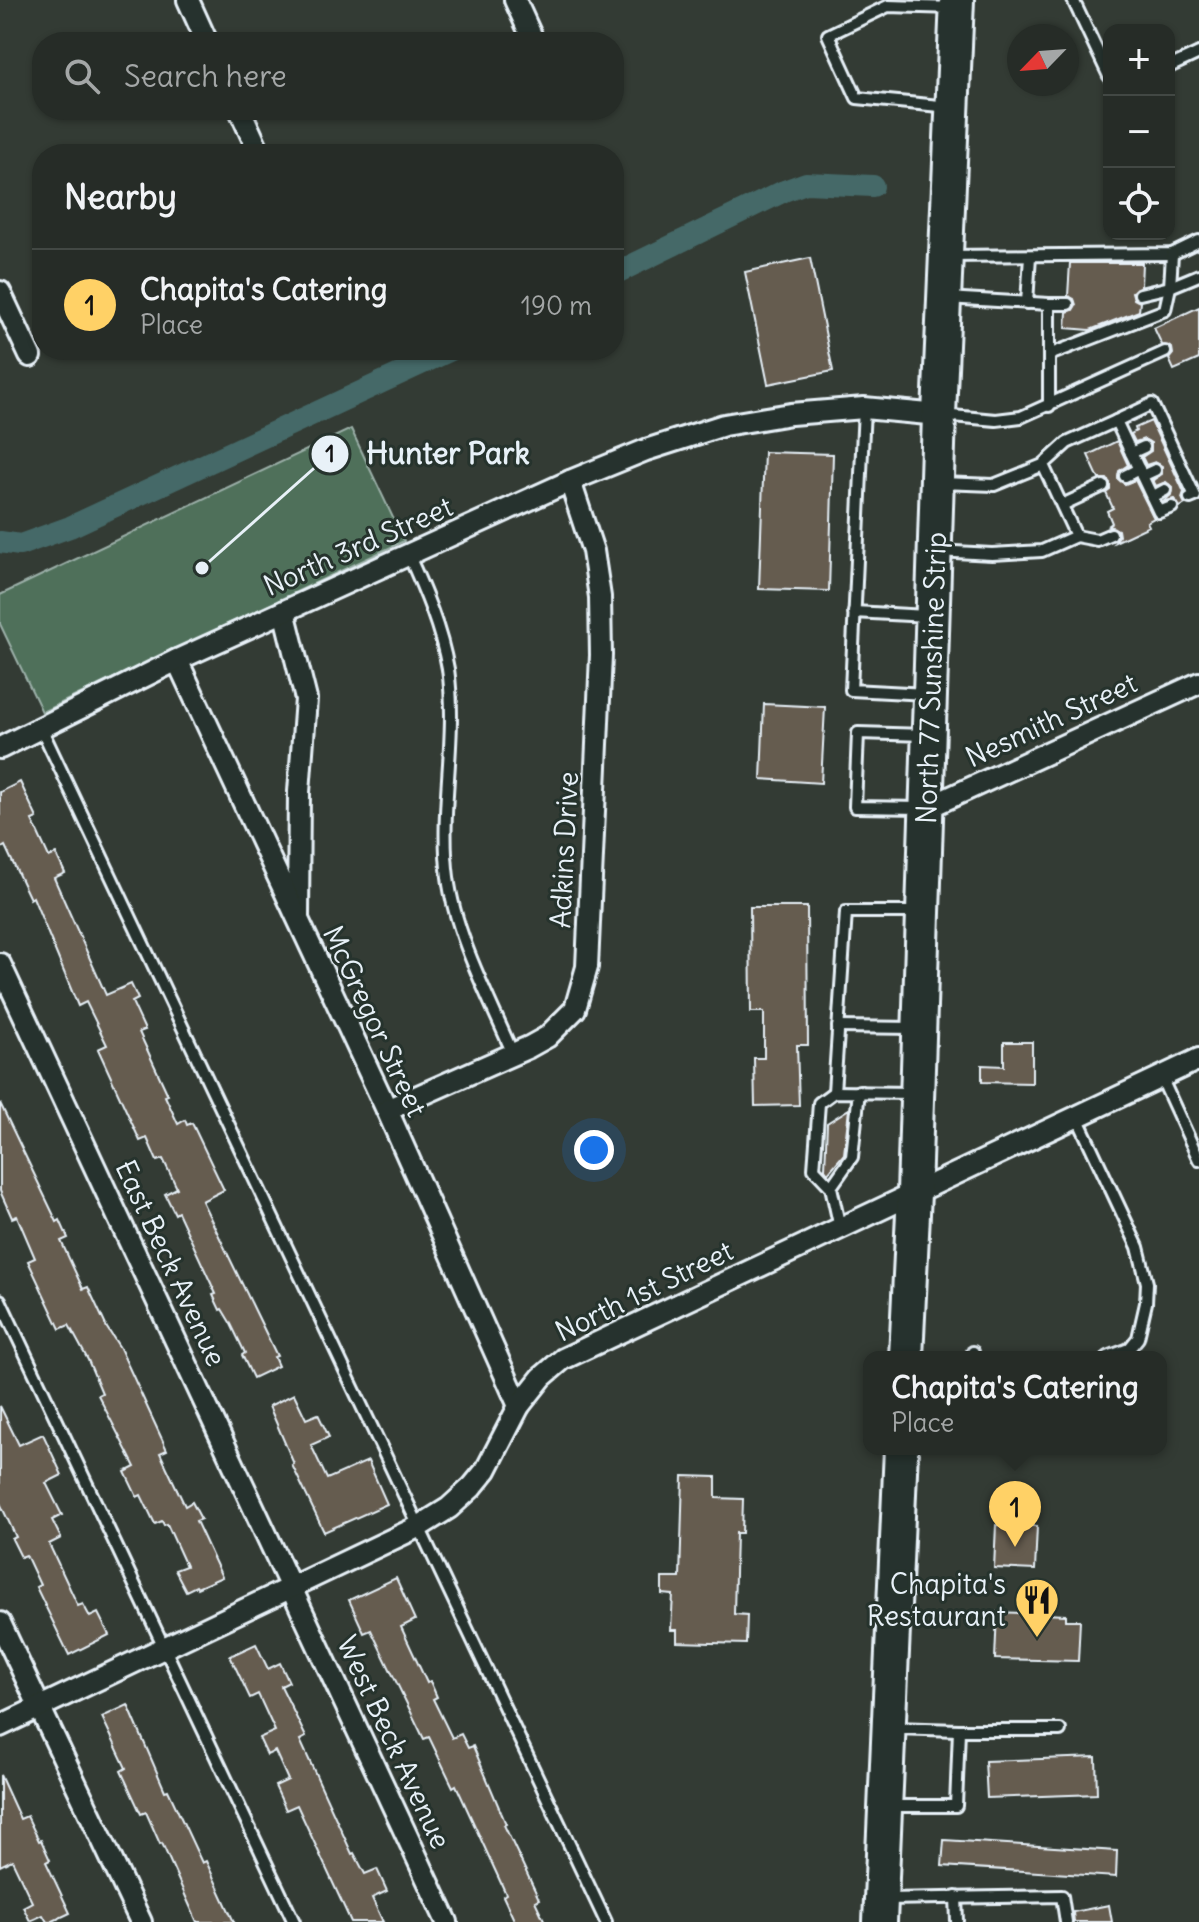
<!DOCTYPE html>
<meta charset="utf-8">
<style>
:root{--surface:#262c27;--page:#2e342f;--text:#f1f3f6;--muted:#a4a7a7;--line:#424844;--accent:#ffd166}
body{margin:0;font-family:Delius,sans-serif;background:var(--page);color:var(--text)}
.controls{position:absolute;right:24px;top:24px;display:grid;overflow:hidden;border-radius:16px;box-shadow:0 2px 6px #0004}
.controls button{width:72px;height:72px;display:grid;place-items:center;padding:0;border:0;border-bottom:2px solid var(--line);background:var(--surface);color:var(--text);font:40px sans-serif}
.compass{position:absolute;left:1007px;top:24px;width:72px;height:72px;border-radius:50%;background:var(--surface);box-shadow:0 2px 6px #0004;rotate:245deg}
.you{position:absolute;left:594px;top:1150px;width:28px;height:28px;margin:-20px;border:6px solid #fff;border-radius:50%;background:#1a73e8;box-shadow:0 0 0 12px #1a73e833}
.badge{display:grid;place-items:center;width:52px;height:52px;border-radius:50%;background:var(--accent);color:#111;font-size:26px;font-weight:700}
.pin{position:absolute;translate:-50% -66px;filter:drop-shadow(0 2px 4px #0008)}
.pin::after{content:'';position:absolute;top:42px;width:28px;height:24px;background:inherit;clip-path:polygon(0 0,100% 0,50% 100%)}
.popup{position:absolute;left:863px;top:1351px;width:304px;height:104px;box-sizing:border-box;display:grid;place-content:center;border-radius:16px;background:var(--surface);filter:drop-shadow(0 2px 6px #0005);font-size:26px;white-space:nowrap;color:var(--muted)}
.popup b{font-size:30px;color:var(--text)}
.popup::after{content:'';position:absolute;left:50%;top:100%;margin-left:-16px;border:16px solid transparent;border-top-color:var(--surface)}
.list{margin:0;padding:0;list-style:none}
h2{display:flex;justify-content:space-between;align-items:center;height:104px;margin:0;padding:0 32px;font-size:34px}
h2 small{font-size:26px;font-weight:400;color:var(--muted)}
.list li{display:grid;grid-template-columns:52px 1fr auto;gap:24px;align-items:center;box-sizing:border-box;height:112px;padding:0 32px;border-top:2px solid var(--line)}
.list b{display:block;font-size:30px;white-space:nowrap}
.list p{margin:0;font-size:26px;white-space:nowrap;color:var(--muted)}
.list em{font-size:26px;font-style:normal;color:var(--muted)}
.icon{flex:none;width:44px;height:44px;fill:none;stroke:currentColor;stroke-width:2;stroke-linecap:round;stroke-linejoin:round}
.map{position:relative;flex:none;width:1199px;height:1922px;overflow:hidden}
.search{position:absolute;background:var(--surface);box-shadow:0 2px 6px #0004;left:32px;top:32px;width:592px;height:88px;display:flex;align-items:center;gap:20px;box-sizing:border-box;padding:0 28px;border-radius:32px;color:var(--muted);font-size:30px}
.panel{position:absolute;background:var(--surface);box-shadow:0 2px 6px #0004;left:32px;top:144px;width:592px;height:216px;border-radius:32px}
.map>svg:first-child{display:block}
.green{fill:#4f705a;stroke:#9cb0a9;stroke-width:2}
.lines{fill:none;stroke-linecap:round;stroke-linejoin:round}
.canal{stroke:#456968;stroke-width:22}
.building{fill:#655b50;stroke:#e8f1f8;stroke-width:2}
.lane-casing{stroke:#e8f1f8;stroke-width:16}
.street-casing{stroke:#e8f1f8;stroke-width:26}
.primary-casing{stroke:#e8f1f8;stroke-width:38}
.lane{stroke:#26332d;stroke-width:10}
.street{stroke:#26332d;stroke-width:20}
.primary{stroke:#26332d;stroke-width:32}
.labels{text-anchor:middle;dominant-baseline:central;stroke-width:6;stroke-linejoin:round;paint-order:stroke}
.street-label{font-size:28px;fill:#e8f1f8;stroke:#26332d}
.poi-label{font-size:28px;fill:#e8f1f8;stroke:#26332d;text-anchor:end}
.leader{fill:none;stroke:#e8f1f8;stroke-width:3}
.callout-dot{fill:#e8f1f8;stroke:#26332d;stroke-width:3}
.mark-label{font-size:24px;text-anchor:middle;font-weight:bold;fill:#111}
.callout-label{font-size:30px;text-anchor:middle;font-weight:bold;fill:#e8f1f8;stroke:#26332d;stroke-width:6;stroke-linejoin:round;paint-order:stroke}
</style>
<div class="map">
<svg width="1199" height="1922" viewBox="0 0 1199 1922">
<rect width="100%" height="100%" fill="#333b34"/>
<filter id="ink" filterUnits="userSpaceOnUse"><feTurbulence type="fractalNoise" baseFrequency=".0125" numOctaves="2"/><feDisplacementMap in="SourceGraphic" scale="16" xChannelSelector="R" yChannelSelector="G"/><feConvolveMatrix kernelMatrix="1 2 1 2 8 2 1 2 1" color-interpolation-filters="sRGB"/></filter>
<g filter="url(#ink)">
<path class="green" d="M351 429 404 541 42 712 0 624V595Z"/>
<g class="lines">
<g class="canal">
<path d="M614 274 784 191 806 183 873 186"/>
<path d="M0 542 20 545 70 527 451 350"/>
</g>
</g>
<g class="building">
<path d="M810 258 833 371 768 384 745 272Z"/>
<path d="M1070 263H1142L1141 286 1132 292 1134 299 1140 302 1139 311 1090 330 1066 328 1067 312 1073 310 1076 305 1074 299 1068 296Z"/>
<path d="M1199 307V359L1174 370 1169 359 1173 354 1172 348 1162 345 1154 328Z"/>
<path d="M1151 421 1184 492 1182 498 1185 504 1180 507 1174 499 1163 502 1171 495 1172 487 1166 482 1156 486 1153 480 1162 474V466L1155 462 1146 465 1142 457 1151 451V443L1144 439 1135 442 1131 434 1136 431 1135 428Z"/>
<path d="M1117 441 1128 465 1119 471 1118 479 1125 484 1135 480 1154 518 1147 522 1149 526 1115 542 1119 536 1118 530 1108 526 1112 523 1107 511 1113 508 1106 493 1110 490V483L1107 479H1099L1088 455Z"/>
<path d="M764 452 833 454 829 591 759 589Z"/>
<path d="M764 704 825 707 821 783 761 779Z"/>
<path d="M20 782 37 818 32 820 49 857 56 854 65 873 54 878 106 995 131 984 138 999 132 1002 145 1030 139 1032 168 1095 165 1096 178 1124 185 1120 187 1125 192 1123 224 1190 202 1201 277 1356 274 1357 278 1366 253 1378 242 1355 245 1353 231 1324 222 1309 220 1310 213 1295 216 1294 178 1212 175 1214 165 1194 177 1188 163 1159 157 1161 147 1138 140 1141 98 1049 107 1045 86 1002 78 1006 33 897 30 899 5 846 0 849V792Z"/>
<path d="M750 907H807L808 1045H797L799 1105 755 1106 754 1058H764V1012H751Z"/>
<path d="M1004 1042H1032V1083L982 1082V1065L1004 1066Z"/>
<path d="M0 1103 57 1222 60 1220 68 1238 61 1241 83 1289 88 1287 107 1328 120 1348 167 1450 160 1453 185 1506 192 1502 201 1519 196 1521 222 1577 197 1588 196 1586 186 1591 175 1570 186 1566 167 1524 164 1525 162 1521 155 1524 141 1495 137 1497 125 1472 135 1467 98 1395 102 1393 88 1360 69 1325 60 1329 28 1261 35 1258 17 1216 12 1218 0 1191Z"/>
<path d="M849 1109 844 1154 828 1173 825 1169 827 1123Z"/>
<path d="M294 1394 306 1419 318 1414 329 1437 311 1445 327 1479 368 1461 387 1504 324 1532 292 1465 294 1464 269 1406Z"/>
<path d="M0 1406 19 1445 43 1434 62 1475 46 1483 62 1515 52 1520 61 1538 49 1544 78 1606 83 1604 90 1617 98 1613 109 1635 69 1655 36 1587 40 1585 26 1555 21 1557 12 1539 16 1537 0 1503Z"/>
<path d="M683 1476 716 1477V1498L743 1499 742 1533H736L734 1614 747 1615 746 1644 677 1642V1630H671L673 1595 662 1594V1578H680Z"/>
<path d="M996 1525 1037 1526 1035 1570 994 1568Z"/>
<path d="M396 1578 415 1620 401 1627 427 1683 430 1681 437 1697 433 1699 452 1738 461 1734 468 1748 473 1746 506 1824 504 1825 539 1899 535 1901 545 1922H515L503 1896 506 1894 456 1785 453 1787 429 1737 424 1739 371 1630 364 1633 349 1600Z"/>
<path d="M997 1612 1066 1615V1620H1080L1078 1661 995 1659Z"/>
<path d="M256 1644 268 1669 280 1663 289 1682 281 1686 306 1737 300 1740 352 1854 354 1853 365 1874 377 1869 387 1891 372 1898 383 1922H351L297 1805 286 1810 275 1786 288 1780 275 1751 267 1755 259 1738 275 1731 258 1694 250 1698 230 1656Z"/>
<path d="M128 1705 165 1791 168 1790 202 1863 206 1861 234 1922H197L162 1843 160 1844 146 1812 141 1814 121 1771 126 1768 102 1717Z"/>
<path d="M1096 1757 1097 1794 987 1798 985 1761Z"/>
<path d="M0 1775 20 1819 27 1816 39 1841 41 1840 50 1860 46 1862 70 1913 51 1922H47L43 1915 30 1921 23 1907 32 1902 12 1860 0 1866Z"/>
<path d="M944 1840 1117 1851 1116 1877 942 1866Z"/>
<path d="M1109 1905 1112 1922H1074L1073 1912Z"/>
</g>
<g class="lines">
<g class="lane-casing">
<g id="lane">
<path d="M1073 0 1109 76"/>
<path d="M1169 67 1199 53"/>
<path d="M950 107 857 98 828 35 888 6 955 8"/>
<path d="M948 256 1172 254 1199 241"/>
<path d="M1140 294 1170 287 1199 275"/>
<path d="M946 298 1049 304V406"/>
<path d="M1027 303 1030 256"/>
<path d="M1049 304H1068"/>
<path d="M1049 355 1165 310 1170 287 1172 254"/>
<path d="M864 408 851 690 927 694"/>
<path d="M941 415 996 420 1021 417 1165 352"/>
<path d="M1116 421 1152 404 1195 496 1190 498"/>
<path d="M1131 453 1144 447"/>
<path d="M1043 465 1067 443 1116 421 1159 512 1172 507"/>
<path d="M1125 476 1139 469"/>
<path d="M1142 476 1155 470"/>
<path d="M1152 497 1165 490"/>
<path d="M1062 505 1103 486"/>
<path d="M1076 536 1097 540 1111 534"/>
<path d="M937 551 992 554 1042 551 1076 536 1043 465 994 485 941 483"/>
<path d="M408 554C425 591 441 629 448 669 458 738 439 808 448 877 455 935 490 1000 513 1054"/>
<path d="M854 612 927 616"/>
<path d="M41 728 606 1922"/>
<path d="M921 808 855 807 858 733 926 735"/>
<path d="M838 1027 916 1028"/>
<path d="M1161 1077 1199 1160"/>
<path d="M834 1092 846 912H920"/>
<path d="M1077 1117 1138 1247 1147 1283 1146 1303 1138 1338 1129 1349 1108 1357"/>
<path d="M831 1187 852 1157 859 1091"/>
<path d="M840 1228 831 1187 814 1169 819 1103 834 1092 913 1093"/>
<path d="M0 1300 294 1922"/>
<path d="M973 1357V1352"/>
<path d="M893 1728 959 1730"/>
<path d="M891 1806H956L959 1730H1060"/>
<path d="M956 1897 957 1921"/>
<path d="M886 1899 1062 1896 1066 1922"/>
</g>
</g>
<g class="street-casing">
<g id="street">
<path d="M188 0 207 42"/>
<path d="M515 0 534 42"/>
<path d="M240 110 260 154"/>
<path d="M0 292 30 356"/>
<path d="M284 611 306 699 299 792 298 917"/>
<path d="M177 660 387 1110 519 1406"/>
<path d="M0 748 177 660 570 481 646 450 724 425 791 414 864 408 939 415"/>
<path d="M927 808 1199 683"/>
<path d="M0 964 447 1922"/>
<path d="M387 1110 529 1047 547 1037 575 1009 587 967 601 655 600 597 593 551 570 481"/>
<path d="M0 1623 141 1922"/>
<path d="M0 1726 420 1526 449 1508 472 1487 486 1470 519 1406 542 1377 563 1359 1199 1059"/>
</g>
</g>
<g class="primary-casing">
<g id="primary">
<path d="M906 1357 914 1193 939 415 957 0"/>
<path d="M880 1922 901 1449"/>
</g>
</g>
<use href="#lane" class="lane"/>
<use href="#street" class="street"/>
<use href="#primary" class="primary"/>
</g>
</g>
<defs>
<g id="restaurant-pin" transform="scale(2.3)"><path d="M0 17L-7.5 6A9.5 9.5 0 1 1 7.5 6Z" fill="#ffd166" stroke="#26332d"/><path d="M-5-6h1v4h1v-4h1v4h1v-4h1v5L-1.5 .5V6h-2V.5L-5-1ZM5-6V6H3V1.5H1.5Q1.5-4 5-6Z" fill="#111"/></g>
</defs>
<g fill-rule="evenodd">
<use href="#restaurant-pin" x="1037" y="1600"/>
</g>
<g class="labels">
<g class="street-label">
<text transform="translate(358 546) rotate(-24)">North 3rd Street</text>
<text transform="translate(931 678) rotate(-88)">North 77 Sunshine Strip</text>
<text transform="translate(1051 720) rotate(-25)">Nesmith Street</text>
<text transform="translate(564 850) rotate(-87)">Adkins Drive</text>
<text transform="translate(375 1021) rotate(65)">McGregor Street</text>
<text transform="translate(171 1263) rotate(65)">East Beck Avenue</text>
<text transform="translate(644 1291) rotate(-26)">North 1st Street</text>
<text transform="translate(394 1742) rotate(65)">West Beck Avenue</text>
</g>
<g class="poi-label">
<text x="1006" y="1584">Chapita's<tspan x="1006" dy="32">Restaurant</tspan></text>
</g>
</g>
<path class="leader" d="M202 568L330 454"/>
<g class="callout-dot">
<circle cx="202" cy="568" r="8"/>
<circle cx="330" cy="454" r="20"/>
</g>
<g class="mark-label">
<text x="330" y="462">1</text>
</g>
<g class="callout-label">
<text x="448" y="464">Hunter Park</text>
</g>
</svg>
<div class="controls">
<button>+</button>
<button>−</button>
<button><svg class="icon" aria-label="locate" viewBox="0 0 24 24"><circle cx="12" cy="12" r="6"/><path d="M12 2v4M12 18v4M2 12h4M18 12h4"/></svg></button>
</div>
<svg class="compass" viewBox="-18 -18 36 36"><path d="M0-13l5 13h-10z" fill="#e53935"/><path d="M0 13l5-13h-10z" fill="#a4a7a7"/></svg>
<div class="you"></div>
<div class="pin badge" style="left:1015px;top:1547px">1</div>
<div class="popup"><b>Chapita's Catering</b>Place</div>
<div class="search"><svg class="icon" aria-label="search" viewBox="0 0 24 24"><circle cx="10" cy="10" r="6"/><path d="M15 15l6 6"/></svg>Search here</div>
<section class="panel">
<h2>Nearby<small></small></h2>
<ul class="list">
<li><span class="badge">1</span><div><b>Chapita's Catering</b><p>Place</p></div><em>190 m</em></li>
</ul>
</section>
</div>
